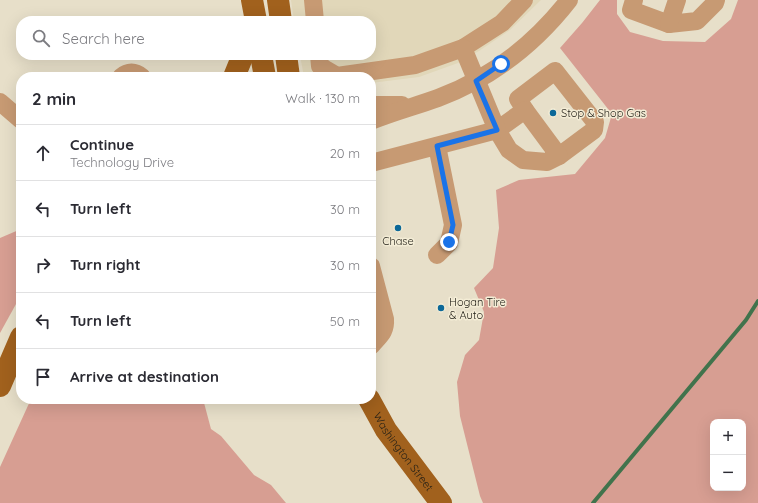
<!DOCTYPE html>
<meta charset="utf-8">
<style>
:root{--surface:#fff;--page:#f7f7f7;--text:#2b2b33;--muted:#7c7c81;--line:#e1e1e2}
body{margin:0;font-family:Quicksand,sans-serif;background:var(--page);color:var(--text)}
.controls{position:absolute;right:12px;bottom:12px;display:grid;overflow:hidden;border-radius:8px;box-shadow:0 4px 16px #0002}
.controls button{width:36px;height:36px;display:grid;place-items:center;padding:0;border:0;border-bottom:1px solid var(--line);background:var(--surface);color:var(--text);font:20px sans-serif}
.stop{position:absolute;width:12px;height:12px;margin:-9px;border:3px solid #1a73e8;border-radius:50%;background:#fff}
.stop.end{background:#1a73e8;border-color:#fff;box-shadow:0 1px 4px #0008}
.list{margin:0;padding:0;list-style:none}
h2{display:flex;justify-content:space-between;align-items:center;height:52px;margin:0;padding:0 16px;font-size:17px}
h2 small{font-size:13px;font-weight:400;color:var(--muted)}
.list li{display:grid;grid-template-columns:26px 1fr auto;gap:12px;align-items:center;box-sizing:border-box;height:56px;padding:0 16px;border-top:1px solid var(--line)}
.list b{display:block;font-size:15px;white-space:nowrap}
.list p{margin:0;font-size:13px;white-space:nowrap;color:var(--muted)}
.list em{font-size:13px;font-style:normal;color:var(--muted)}
.icon{flex:none;width:22px;height:22px;fill:none;stroke:currentColor;stroke-width:2;stroke-linecap:round;stroke-linejoin:round}
.map{position:relative;flex:none;width:758px;height:503px;overflow:hidden}
.search{position:absolute;background:var(--surface);box-shadow:0 4px 16px #0002;left:16px;top:16px;width:360px;height:44px;display:flex;align-items:center;gap:10px;box-sizing:border-box;padding:0 14px;border-radius:16px;color:var(--muted);font-size:15px}
.panel{position:absolute;background:var(--surface);box-shadow:0 4px 16px #0002;left:16px;top:72px;width:360px;height:332px;border-radius:16px}
.map>svg:first-child{display:block}
.built{fill:#e1d7b9}
.green{fill:#d79e92;fill-rule:evenodd}
.lines{fill:none;stroke-linecap:round;stroke-linejoin:round}
.stream{stroke:#41734c;stroke-width:4}
.minor{stroke:#c79a73;stroke-width:18}
.major{stroke:#a1611d;stroke-width:22}
.route{stroke:#1a73e8;stroke-width:5}
.poi-dot{fill:#0c6898;stroke:#f4edd6;stroke-width:1.5}
.labels{text-anchor:middle;dominant-baseline:central;stroke-width:3;stroke-linejoin:round;paint-order:stroke}
.poi-label{font-size:11px;fill:#221f17;stroke:#f4edd6;text-anchor:start}
.street-label{font-size:11px;fill:#221f17;stroke:#f4edd6}
</style>
<div class="map">
<svg width="758" height="503" viewBox="0 0 758 503">
<rect width="100%" height="100%" fill="#e7dfc9"/>
<path class="built" d="M291 0H541L510 30 479 51 458 63 419 77 371 83V77H304L300 55H371V21H294Z"/>
<g class="green">
<path d="M600 0H617V14L630 32 663 41 705 42 731 19 738 0H758V503H483L480 496 460 416 457 382 465 355 479 340 484 312 474 288 493 268 499 228 496 190 519 180 575 174 605 138 612 114 560 48 582 23ZM713 422H743V488H713Z"/>
<path d="M21 229V295L0 333V238Z"/>
<path d="M31 399H203L211 429 221 436 254 475 271 485 286 503H0V467Z"/>
</g>
<g class="lines">
<path class="stream" d="M593 503 746 320 758 301"/>
<g class="minor">
<path d="M313 0 315 21"/>
<path d="M634 0 631 10 669 24 697 21 715 3 716 0"/>
<path d="M669 24 677 0"/>
<path d="M319 55 320 66 337 76 415 65 463 48 502 23 524 0"/>
<path d="M121 77C128 71 135 71 142 77"/>
<path d="M0 102 21 120"/>
<path d="M371 105H402"/>
<path d="M525 110 518 99 555 71 595 122 594 130 559 156"/>
<path d="M525 110 559 156 547 162 523 160 509 150 497 130Z"/>
<path d="M371 121C393 112 416 106 438 98 491 78 534 45 569 0"/>
<path d="M437 146 453 225 449 243 437 255"/>
<path d="M371 163 497 130 463 48"/>
<path d="M371 266 385 319C386 333 379 336 371 346"/>
</g>
<g class="major">
<path d="M252 0 256 21"/>
<path d="M278 0 281 21"/>
<path d="M261 55 265 77"/>
<path d="M286 55 289 77"/>
<path d="M234 77 243 55"/>
<path d="M0 386 21 337"/>
<path id="s1" d="M369 399 386 430 441 503"/>
</g>
</g>
<g class="lines">
<path class="route" d="M449 242 453 225 437 146 497 130 476 81 501 64"/>
</g>
<g class="poi-dot">
<circle cx="553" cy="113" r="4"/>
<circle cx="398" cy="228" r="4"/>
<circle cx="441" cy="308" r="4"/>
</g>
<g class="labels">
<g class="poi-label">
<text x="561" y="113">Stop &amp; Shop Gas</text>
<text x="398" y="241" text-anchor="middle">Chase</text>
<text x="449" y="302">Hogan Tire<tspan x="449" dy="13">&amp; Auto</tspan></text>
</g>
<g class="street-label">
<text stroke="none"><textPath href="#s1" startOffset="63">Washington Street</textPath></text>
</g>
</g>
</svg>
<div class="controls">
<button>+</button>
<button>−</button>
</div>
<div class="stop" style="left:501px;top:64px"></div>
<div class="stop end" style="left:449px;top:242px"></div>
<div class="search"><svg class="icon" aria-label="search" viewBox="0 0 24 24"><circle cx="10" cy="10" r="6"/><path d="M15 15l6 6"/></svg>Search here</div>
<section class="panel">
<h2>2 min<small>Walk · 130 m</small></h2>
<ul class="list">
<li><svg class="icon" aria-label="ahead" viewBox="0 0 24 24"><path d="M12 20V5M6 11l6-6 6 6"/></svg><div><b>Continue</b><p>Technology Drive</p></div><em>20 m</em></li>
<li><svg class="icon" aria-label="left" viewBox="0 0 24 24"><path d="M17 20v-9H6M10 6l-5 5 5 5"/></svg><div><b>Turn left</b></div><em>30 m</em></li>
<li><svg class="icon" aria-label="right" viewBox="0 0 24 24"><path d="M7 20v-9h11M14 6l5 5-5 5"/></svg><div><b>Turn right</b></div><em>30 m</em></li>
<li><svg class="icon" aria-label="left" viewBox="0 0 24 24"><path d="M17 20v-9H6M10 6l-5 5 5 5"/></svg><div><b>Turn left</b></div><em>50 m</em></li>
<li><svg class="icon" aria-label="arrive" viewBox="0 0 24 24"><path d="M6 21V4h12l-3 4 3 4H6"/></svg><div><b>Arrive at destination</b></div></li>
</ul>
</section>
</div>
